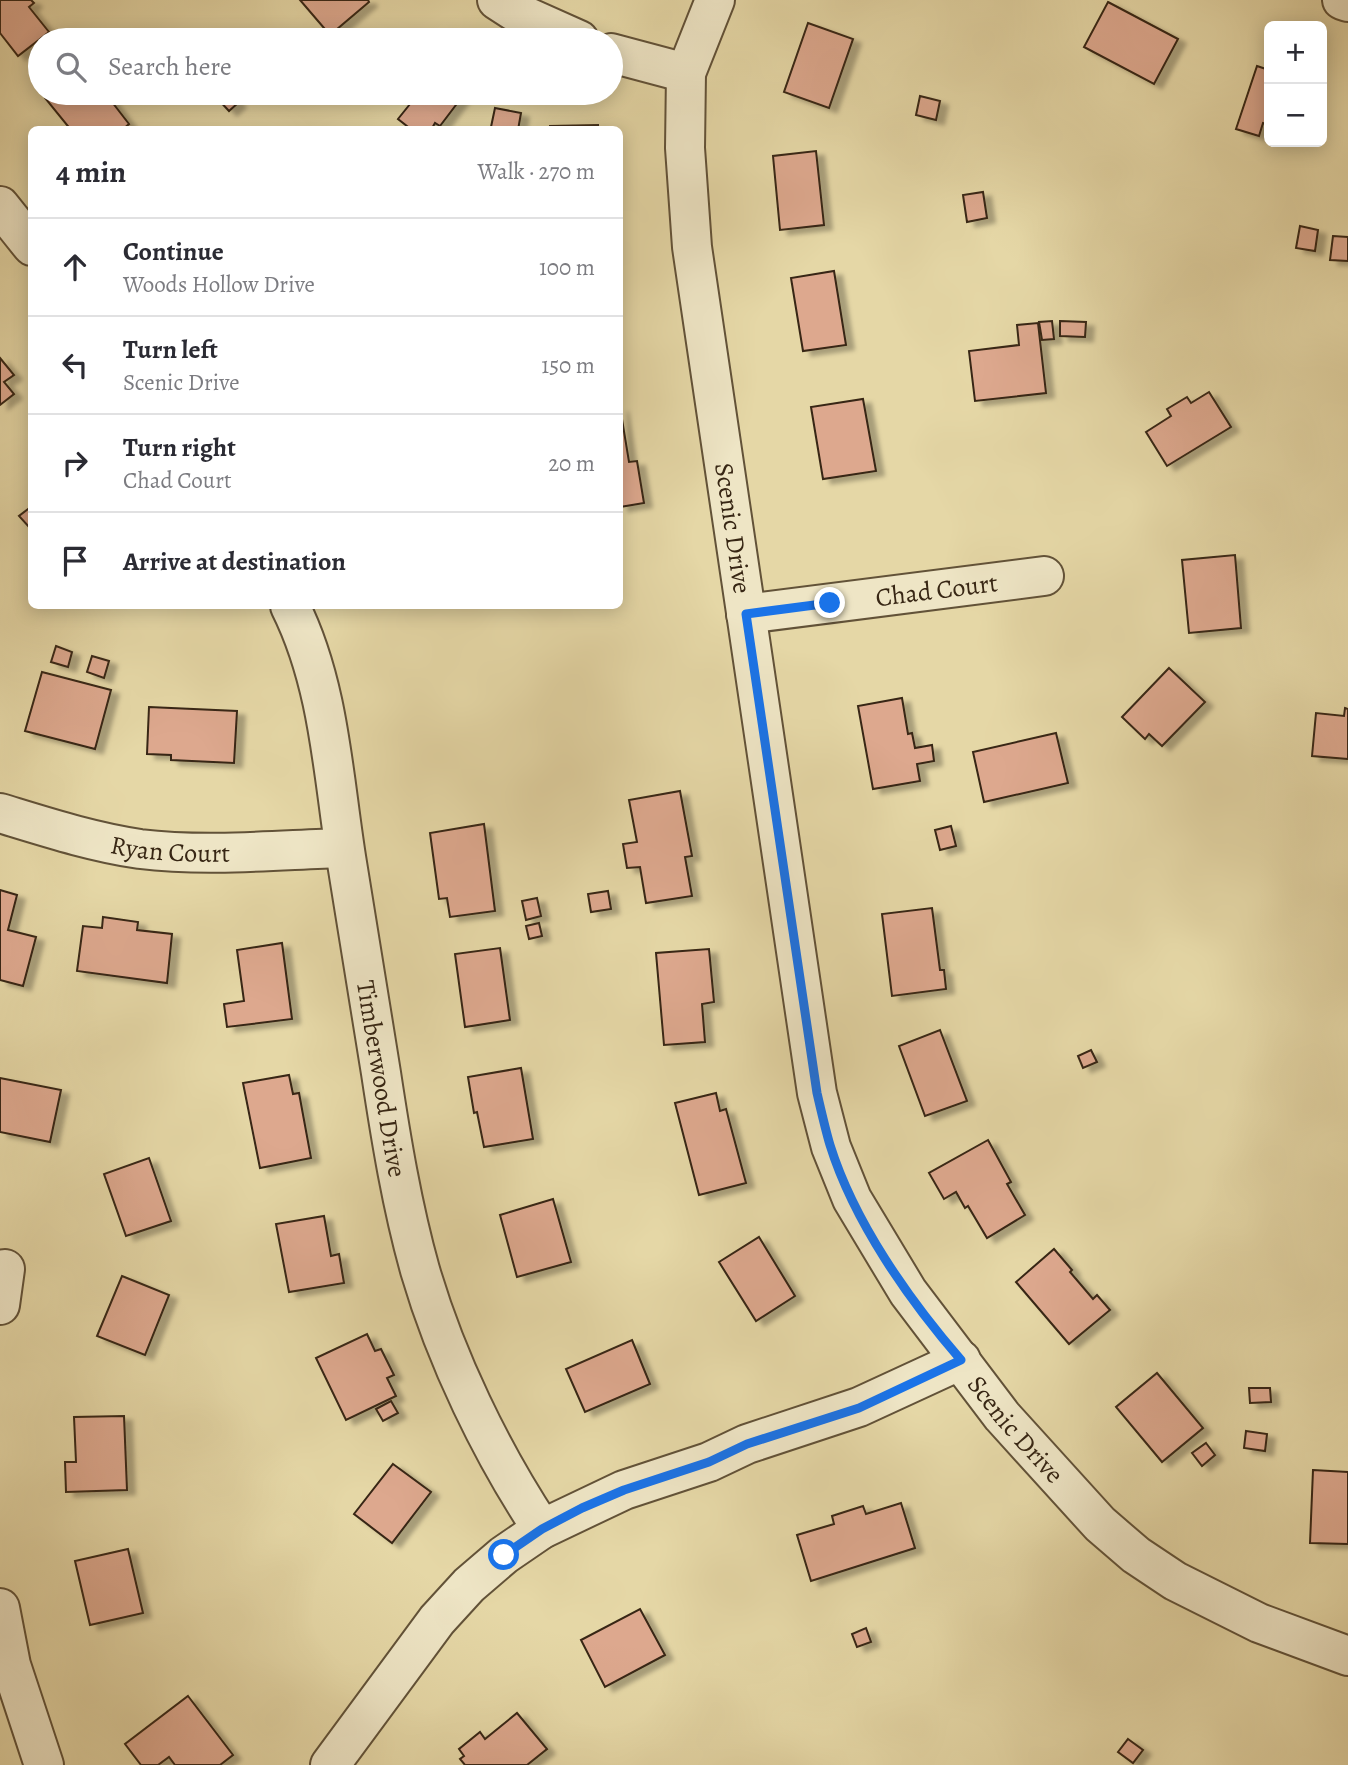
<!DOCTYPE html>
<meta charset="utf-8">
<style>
:root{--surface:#fff;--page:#f2f2f3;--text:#2b2b33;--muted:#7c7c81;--line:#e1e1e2}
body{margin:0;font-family:Alegreya,serif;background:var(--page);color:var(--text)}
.controls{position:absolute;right:21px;top:21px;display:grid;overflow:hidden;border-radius:10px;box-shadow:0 4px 18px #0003}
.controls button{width:63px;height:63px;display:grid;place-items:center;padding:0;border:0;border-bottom:2px solid var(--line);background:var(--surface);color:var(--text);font:35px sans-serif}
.stop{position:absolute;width:21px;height:21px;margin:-16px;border:5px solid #1a73e8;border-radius:50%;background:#fff}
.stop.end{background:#1a73e8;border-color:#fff;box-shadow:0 2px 7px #0008}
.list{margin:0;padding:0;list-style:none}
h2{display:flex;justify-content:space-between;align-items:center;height:91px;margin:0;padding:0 28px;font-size:30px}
h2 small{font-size:23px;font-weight:400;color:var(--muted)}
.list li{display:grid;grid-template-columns:46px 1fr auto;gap:21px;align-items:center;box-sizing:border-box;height:98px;padding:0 28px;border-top:2px solid var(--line)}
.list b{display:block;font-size:26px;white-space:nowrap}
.list p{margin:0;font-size:23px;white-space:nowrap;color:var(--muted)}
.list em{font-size:23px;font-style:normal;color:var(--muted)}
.icon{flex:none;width:38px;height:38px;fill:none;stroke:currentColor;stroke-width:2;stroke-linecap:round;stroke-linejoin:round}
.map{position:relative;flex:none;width:1348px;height:1765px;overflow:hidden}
.search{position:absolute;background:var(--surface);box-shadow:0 4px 18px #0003;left:28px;top:28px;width:595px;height:77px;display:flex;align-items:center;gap:18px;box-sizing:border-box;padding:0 24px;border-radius:38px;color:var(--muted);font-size:26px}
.panel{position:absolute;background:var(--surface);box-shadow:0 4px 18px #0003;left:28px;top:126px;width:595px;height:483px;border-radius:10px}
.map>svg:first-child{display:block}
.building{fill:#dda88e;stroke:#372614;stroke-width:2;filter:url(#shadow)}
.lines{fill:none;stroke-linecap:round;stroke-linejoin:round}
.street-casing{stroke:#625238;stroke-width:42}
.street{stroke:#eee5c5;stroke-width:38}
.route{stroke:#1a73e8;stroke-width:9}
.labels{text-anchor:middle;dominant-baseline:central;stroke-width:7;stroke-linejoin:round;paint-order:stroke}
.street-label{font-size:26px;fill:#372614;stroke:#eee5c5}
</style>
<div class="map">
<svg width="1348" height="1765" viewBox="0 0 1348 1765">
<defs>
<filter id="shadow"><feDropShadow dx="8" dy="4.5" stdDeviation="2" flood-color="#0004"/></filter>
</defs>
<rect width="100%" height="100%" fill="#e5d7a6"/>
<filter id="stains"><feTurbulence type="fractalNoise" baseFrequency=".00286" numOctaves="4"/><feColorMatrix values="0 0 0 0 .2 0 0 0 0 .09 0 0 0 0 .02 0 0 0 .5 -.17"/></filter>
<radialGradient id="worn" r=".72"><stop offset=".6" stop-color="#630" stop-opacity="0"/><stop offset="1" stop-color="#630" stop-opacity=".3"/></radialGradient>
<g class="building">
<path d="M0 0H31L34 3 29 7 49 32 18 56 0 33Z"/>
<path d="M300 0H368L369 2 330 35Z"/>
<path d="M1108 2 1178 39 1154 84 1084 47Z"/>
<path d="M808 23 853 39 829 108 784 92Z"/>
<path d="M1257 66 1269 70V125L1263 123 1259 136 1236 129Z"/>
<path d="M51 93H105L129 124 122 130H71L45 98Z"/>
<path d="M219 93H229L238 103 229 111 215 96Z"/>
<path d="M395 93H465L440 126 435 123 431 130H412L398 119 410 104Z"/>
<path d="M920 96 940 101 936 120 916 115Z"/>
<path d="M495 108 521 113 518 130 491 127Z"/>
<path d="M598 125V130H550V126Z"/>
<path d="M816 151 824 225 780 230 773 156Z"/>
<path d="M983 192 987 218 967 222 963 195Z"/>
<path d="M1300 226 1318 230 1315 251 1296 248Z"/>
<path d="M1333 236 1348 237V261L1330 260Z"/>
<path d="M834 271 846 345 803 351 791 278Z"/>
<path d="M1052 321 1054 339 1042 340 1039 322Z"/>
<path d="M1060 321 1086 322 1085 337 1060 336Z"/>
<path d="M1038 323 1046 393 975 401 969 351 1019 345 1017 325Z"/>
<path d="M0 358 14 375 4 382 14 394 0 405Z"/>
<path d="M1209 392 1231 427 1167 466 1146 432 1171 416 1167 409 1187 397 1191 403Z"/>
<path d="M863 399 876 471 823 479 811 407Z"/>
<path d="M620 407 629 462 637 461 644 503 620 507Z"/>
<path d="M32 506V525L29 527 19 516Z"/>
<path d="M1235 555 1241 628 1189 633 1182 560Z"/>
<path d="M56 646 72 652 68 667 51 662Z"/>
<path d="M92 656 109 661 104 678 87 672Z"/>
<path d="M1169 668 1205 702 1162 746 1149 734 1145 739 1122 717Z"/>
<path d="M42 672 111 690 95 749 25 731Z"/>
<path d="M902 698 908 734 912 733 915 748 932 745 934 761 917 764 920 781 873 789 858 706Z"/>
<path d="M149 707 237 711 234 763 171 760V755L147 754Z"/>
<path d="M1345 708 1348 709V759L1312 756 1316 713 1344 716Z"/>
<path d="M1056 733 1068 783 984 802 973 752Z"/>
<path d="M680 791 692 856 685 857 692 896 646 903 640 867 627 868 623 844 637 842 629 800Z"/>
<path d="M484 824 495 911 450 917 447 898 439 899 430 833Z"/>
<path d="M951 826 956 846 940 850 935 830Z"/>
<path d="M0 890 17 895 8 930 36 937 23 986 0 980Z"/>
<path d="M608 891 611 909 591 912 588 894Z"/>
<path d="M537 898 541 916 526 920 522 901Z"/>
<path d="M932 908 940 970H944L946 989 892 996 882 914Z"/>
<path d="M103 917 138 922 137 930 172 934 167 983 77 971 83 926 102 928Z"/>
<path d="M539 923 542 936 529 939 526 926Z"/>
<path d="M282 943 292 1019 227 1027 224 1004 244 1001 237 950Z"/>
<path d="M500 948 510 1020 465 1027 455 954Z"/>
<path d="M709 949 714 1002 702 1004 705 1042 664 1045 656 953Z"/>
<path d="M940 1030 967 1101 925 1116 899 1046Z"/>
<path d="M1091 1050 1097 1062 1083 1068 1078 1056Z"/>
<path d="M521 1068 533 1139 484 1147 477 1112 474 1113 468 1077Z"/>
<path d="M289 1075 293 1094 299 1093 311 1158 260 1168 243 1083Z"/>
<path d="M0 1078 61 1090 50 1142 0 1132Z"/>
<path d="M716 1093 720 1111 726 1109 746 1183 699 1195 675 1103Z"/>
<path d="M988 1140 1011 1182 1007 1184 1025 1215 987 1238 968 1206 965 1208 956 1192 944 1199 929 1173Z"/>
<path d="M149 1158 171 1221 126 1236 104 1174Z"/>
<path d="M553 1199 571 1262 517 1277 500 1215Z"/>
<path d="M324 1216 331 1256 339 1254 344 1283 289 1292 276 1224Z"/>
<path d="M759 1237 795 1296 756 1321 719 1262Z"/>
<path d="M1054 1249 1072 1270 1070 1272 1093 1299 1097 1295 1110 1310 1069 1344 1016 1282Z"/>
<path d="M122 1276 169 1295 145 1355 97 1336Z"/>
<path d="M367 1334 375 1351 381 1349 394 1375 387 1378 396 1396 346 1420 316 1358Z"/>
<path d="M632 1340 650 1384 585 1412 566 1369Z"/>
<path d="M1157 1373 1203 1428 1162 1462 1116 1407Z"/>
<path d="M1249 1388H1270L1271 1402 1250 1403Z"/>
<path d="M391 1401 398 1413 383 1421 376 1409Z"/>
<path d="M124 1416 127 1490 66 1492 65 1462H76L74 1417Z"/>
<path d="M1246 1431 1267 1434 1265 1451 1244 1448Z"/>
<path d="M1206 1443 1215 1455 1202 1466 1192 1453Z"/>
<path d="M393 1464 431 1492 392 1543 354 1514Z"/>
<path d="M1313 1470 1348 1472V1544L1310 1543Z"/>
<path d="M901 1503 915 1548 811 1581 797 1535 834 1524 832 1516 863 1506 866 1514Z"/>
<path d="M128 1549 143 1613 90 1625 75 1561Z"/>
<path d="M640 1609 665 1655 605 1687 581 1640Z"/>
<path d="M866 1628 871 1642 857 1647 852 1634Z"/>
<path d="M188 1696 233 1755 220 1765H175L169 1757 158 1765H141L125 1744Z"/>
<path d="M517 1713 547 1749 527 1765H465L460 1759 464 1756 459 1749 480 1732 485 1739Z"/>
<path d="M1128 1739 1143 1750 1133 1763 1118 1752Z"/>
</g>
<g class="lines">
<g class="street-casing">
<g id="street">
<path d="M497 0 514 11 579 40"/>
<path id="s1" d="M715 0 686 73 685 148 692 247 817 1093 831 1147 852 1199 908 1292 1002 1416 1100 1524 1136 1555 1175 1581 1259 1623 1348 1656"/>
<path d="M1342 0 1348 2"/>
<path d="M611 53 686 73"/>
<path d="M0 206 32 246"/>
<path id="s2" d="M290 606C330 686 333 777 347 863 358 933 369 1003 381 1073 391 1139 402 1206 420 1270 446 1359 491 1452 542 1529"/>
<path id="s3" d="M746 614 1044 576"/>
<path id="s4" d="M0 813C46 827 92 842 140 849 207 857 277 850 344 848"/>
<path d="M0 1305 5 1269"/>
<path d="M0 1608 11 1665 44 1765"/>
<path d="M330 1765 437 1620 469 1585 504 1555 542 1529 624 1490 709 1462 747 1444 859 1407 961 1360"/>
</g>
</g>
<use href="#street" class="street"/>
</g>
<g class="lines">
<path class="route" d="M504 1555 542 1529 582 1508 624 1490 709 1462 747 1444 859 1408 961 1360C909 1300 854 1222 830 1145 825 1128 821 1110 817 1093L746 614 830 603"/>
</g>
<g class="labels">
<g class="street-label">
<text stroke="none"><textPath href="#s1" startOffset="537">Scenic Drive</textPath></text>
<text stroke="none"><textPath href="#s3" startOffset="192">Chad Court</textPath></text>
<text stroke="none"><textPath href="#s4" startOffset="175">Ryan Court</textPath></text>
<text stroke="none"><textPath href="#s2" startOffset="483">Timberwood Drive</textPath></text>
<text stroke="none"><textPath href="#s1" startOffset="1503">Scenic Drive</textPath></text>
</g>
</g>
<rect width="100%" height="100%" filter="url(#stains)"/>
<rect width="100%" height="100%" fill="url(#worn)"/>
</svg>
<div class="controls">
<button>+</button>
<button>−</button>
</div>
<div class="stop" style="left:504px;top:1555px"></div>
<div class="stop end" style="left:830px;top:603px"></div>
<div class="search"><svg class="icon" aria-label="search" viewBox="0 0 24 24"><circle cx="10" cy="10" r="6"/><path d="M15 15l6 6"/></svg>Search here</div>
<section class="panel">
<h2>4 min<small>Walk · 270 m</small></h2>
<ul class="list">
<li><svg class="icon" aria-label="ahead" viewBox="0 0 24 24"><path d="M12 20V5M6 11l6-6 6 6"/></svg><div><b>Continue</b><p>Woods Hollow Drive</p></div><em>100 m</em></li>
<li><svg class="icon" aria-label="left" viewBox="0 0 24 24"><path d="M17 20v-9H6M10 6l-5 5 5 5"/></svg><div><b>Turn left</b><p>Scenic Drive</p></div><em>150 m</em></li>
<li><svg class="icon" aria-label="right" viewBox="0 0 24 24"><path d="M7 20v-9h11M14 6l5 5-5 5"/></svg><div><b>Turn right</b><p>Chad Court</p></div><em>20 m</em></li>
<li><svg class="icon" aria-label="arrive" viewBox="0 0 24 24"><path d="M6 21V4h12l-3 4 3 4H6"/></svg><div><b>Arrive at destination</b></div></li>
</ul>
</section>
</div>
